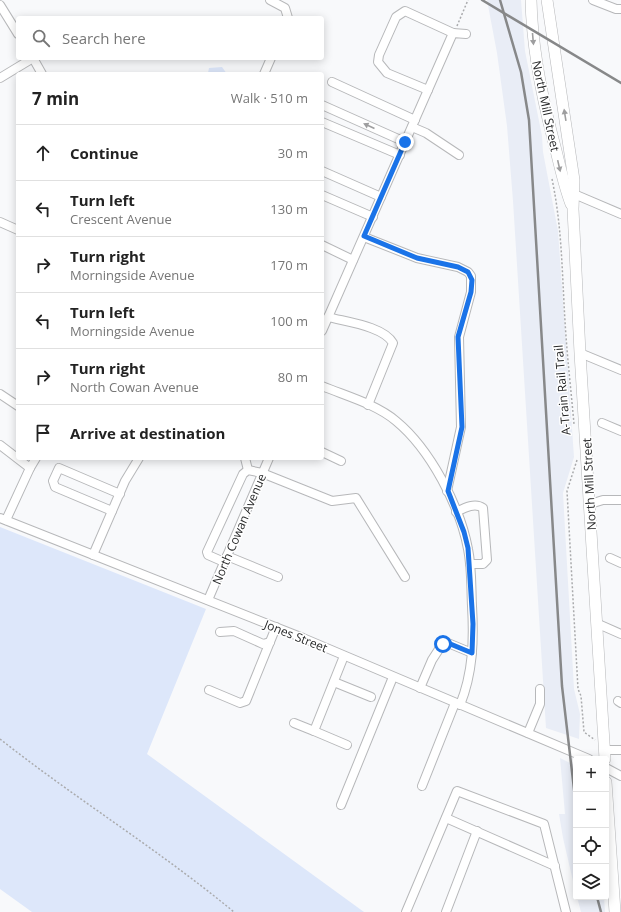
<!DOCTYPE html>
<meta charset="utf-8">
<style>
:root{--surface:#fff;--page:#f6f6f6;--text:#222;--muted:#767676;--line:#e0e0e0}
body{margin:0;font-family:"Open Sans",sans-serif;background:var(--page);color:var(--text)}
.controls{position:absolute;right:12px;bottom:12px;display:grid;overflow:hidden;border-radius:4px;box-shadow:0 2px 10px #0003}
.controls button{width:36px;height:36px;display:grid;place-items:center;padding:0;border:0;border-bottom:1px solid var(--line);background:var(--surface);color:var(--text);font:20px sans-serif}
.stop{position:absolute;width:12px;height:12px;margin:-9px;border:3px solid #1a73e8;border-radius:50%;background:#fff}
.stop.end{background:#1a73e8;border-color:#fff;box-shadow:0 1px 4px #0008}
.list{margin:0;padding:0;list-style:none}
h2{display:flex;justify-content:space-between;align-items:center;height:52px;margin:0;padding:0 16px;font-size:17px}
h2 small{font-size:13px;font-weight:400;color:var(--muted)}
.list li{display:grid;grid-template-columns:26px 1fr auto;gap:12px;align-items:center;box-sizing:border-box;height:56px;padding:0 16px;border-top:1px solid var(--line)}
.list b{display:block;font-size:15px;white-space:nowrap}
.list p{margin:0;font-size:13px;white-space:nowrap;color:var(--muted)}
.list em{font-size:13px;font-style:normal;color:var(--muted)}
.icon{flex:none;width:22px;height:22px;fill:none;stroke:currentColor;stroke-width:2;stroke-linecap:round;stroke-linejoin:round}
.map{position:relative;flex:none;width:621px;height:912px;overflow:hidden}
.search{position:absolute;background:var(--surface);box-shadow:0 2px 10px #0003;left:16px;top:16px;width:308px;height:44px;display:flex;align-items:center;gap:10px;box-sizing:border-box;padding:0 14px;border-radius:4px;color:var(--muted);font-size:15px}
.panel{position:absolute;background:var(--surface);box-shadow:0 2px 10px #0003;left:16px;top:72px;width:308px;height:388px;border-radius:4px}
.map>svg:first-child{display:block}
.built{fill:#e9edf6}
.green{fill:#dde7fa}
.lines{fill:none;stroke-linecap:round;stroke-linejoin:round}
.minor-casing{stroke:#b7b8ba;stroke-width:10}
.major-casing{stroke:#b7b8ba;stroke-width:12}
.path{stroke:#aaabad;stroke-width:1.5;stroke-dasharray:2 2;stroke-linecap:butt}
.minor{stroke:#fff;stroke-width:8}
.major{stroke:#fff;stroke-width:11}
.rail{stroke:#878889;stroke-width:2.5}
.oneway{fill:#9e9e9f}
.route{stroke:#1a73e8;stroke-width:5}
.labels{text-anchor:middle;dominant-baseline:central;stroke-width:3;stroke-linejoin:round;paint-order:stroke}
.street-label{font-size:12px;fill:#272829;stroke:#fff}
</style>
<div class="map">
<svg width="621" height="912" viewBox="0 0 621 912">
<rect width="100%" height="100%" fill="#f8f9fb"/>
<g class="built">
<path d="M487 0H521L525 51 542 136 543 152 558 231 574 457 563 493 574 689 580 714 579 739 546 728 513 201 507 126 497 53Z"/>
<path d="M560 758 576 766V894L563 838 559 814H565Z"/>
<path d="M577 897H604L605 912H581Z"/>
</g>
<g class="green">
<path d="M222 67 227 74 208 73 209 68Z"/>
<path d="M0 527 206 609 147 754 364 912H32L0 889Z"/>
</g>
<g class="lines">
<g class="minor-casing">
<g id="minor">
<path d="M270 0 285 8 288 18"/>
<path d="M593 0 616 9H621"/>
<path d="M0 5 18 34"/>
<path d="M33 58 42 74"/>
<path d="M264 74 271 58"/>
<path d="M0 78 33 58"/>
<path d="M332 82 415 120"/>
<path d="M428 90 387 73 378 62 379 55 396 17 405 11 453 33"/>
<path d="M322 105 405 142"/>
<path d="M322 122 400 155"/>
<path d="M412 127 426 133 459 155"/>
<path d="M322 171 381 197"/>
<path d="M574 194 621 214"/>
<path d="M322 195 373 217"/>
<path d="M0 222 18 230"/>
<path d="M364 237 417 258 458 267 468 272 471 276V292L459 337 461 427 447 491"/>
<path d="M322 245 353 260"/>
<path d="M328 317C346 322 383 326 393 343L368 405"/>
<path d="M322 331 453 33 466 34"/>
<path d="M580 353 621 370"/>
<path d="M322 386C346 396 376 404 396 421 430 449 460 506 468 549 472 568 471 587 472 606 474 640 473 673 460 705"/>
<path d="M0 394 18 406"/>
<path d="M602 423 621 431"/>
<path d="M0 445 30 468 6 520"/>
<path d="M322 452 341 461"/>
<path d="M245 458 248 470"/>
<path d="M30 468 36 458"/>
<path d="M590 504 603 500H621"/>
<path d="M112 511 55 487 53 481 59 468 120 494"/>
<path d="M456 512C464 508 475 502 483 508L487 560 483 564H470"/>
<path d="M0 518 303 638 589 759"/>
<path d="M93 555 125 481 139 458"/>
<path d="M227 556 278 577"/>
<path d="M610 558 621 563"/>
<path d="M224 562 208 555 207 552 243 474 248 470 262 473 332 501 356 498 405 577"/>
<path d="M208 600 269 458"/>
<path d="M596 623 621 634"/>
<path d="M220 632 234 631 263 644 270 642"/>
<path d="M344 656 314 731 347 745"/>
<path d="M334 682 371 697"/>
<path d="M420 688 432 660 443 643H448L472 653"/>
<path d="M209 690 240 703 246 701 276 627"/>
<path d="M618 701 621 703"/>
<path d="M294 723 314 731"/>
<path d="M528 733 540 704V689"/>
<path d="M604 750H621"/>
<path d="M606 768 621 776"/>
<path d="M422 786 455 703"/>
<path d="M341 805 393 677"/>
<path d="M446 818 555 866"/>
<path d="M406 912 457 791 544 824 566 912"/>
<path d="M446 912 477 831"/>
</g>
</g>
<g class="major-casing">
<g id="major">
<path d="M531 0C532 48 541 93 553 139 559 161 563 183 571 204"/>
<path d="M547 0 574 180 573 209 580 353 605 759"/>
<path d="M606 782 615 912"/>
</g>
</g>
<g class="path">
<path d="M457 26 468 0"/>
<path d="M552 179C562 226 562 273 565 321 567 356 571 390 574 424"/>
<path d="M577 460 567 491 578 689 581 696 584 732 595 740"/>
<path d="M0 739C76 799 159 850 234 912"/>
</g>
<use href="#minor" class="minor"/>
<use href="#major" class="major"/>
<g class="rail">
<path d="M482 0 621 83"/>
<path d="M500 0 521 72 529 120 562 686 576 806"/>
<path d="M597 897 601 912"/>
</g>
</g>
<defs><path id="oneway-solid" d="M-6-.8H1V-3.2L6.5 0L1 3.2V.8H-6Z"/></defs>
<g class="oneway">
<use href="#oneway-solid" transform="translate(533 39) rotate(85)"/>
<use href="#oneway-solid" transform="translate(565 115) rotate(-99)"/>
<use href="#oneway-solid" transform="translate(369 126) rotate(-156)"/>
<use href="#oneway-solid" transform="translate(559 166) rotate(77)"/>
</g>
<g class="lines">
<path class="route" d="M405 142 364 236 417 258 458 267 468 272 472 280 471 292 458 337 462 427 448 491 464 532 468 548 473 624 472 653 448 643 443 644"/>
</g>
<g class="labels">
<g class="street-label">
<text transform="translate(546 106) rotate(78)">North Mill Street</text>
<text transform="translate(562 390) rotate(-95)">A-Train Rail Trail</text>
<text transform="translate(589 484) rotate(-93)">North Mill Street</text>
<text transform="translate(239 529) rotate(-67)">North Cowan Avenue</text>
<text transform="translate(296 636) rotate(22)">Jones Street</text>
</g>
</g>
</svg>
<div class="controls">
<button>+</button>
<button>−</button>
<button><svg class="icon" aria-label="locate" viewBox="0 0 24 24"><circle cx="12" cy="12" r="6"/><path d="M12 2v4M12 18v4M2 12h4M18 12h4"/></svg></button>
<button><svg class="icon" aria-label="layers" viewBox="0 0 24 24"><path d="M12 4l9 5-9 5-9-5zM3 14l9 5 9-5"/></svg></button>
</div>
<div class="stop" style="left:443px;top:644px"></div>
<div class="stop end" style="left:405px;top:142px"></div>
<div class="search"><svg class="icon" aria-label="search" viewBox="0 0 24 24"><circle cx="10" cy="10" r="6"/><path d="M15 15l6 6"/></svg>Search here</div>
<section class="panel">
<h2>7 min<small>Walk · 510 m</small></h2>
<ul class="list">
<li><svg class="icon" aria-label="ahead" viewBox="0 0 24 24"><path d="M12 20V5M6 11l6-6 6 6"/></svg><div><b>Continue</b></div><em>30 m</em></li>
<li><svg class="icon" aria-label="left" viewBox="0 0 24 24"><path d="M17 20v-9H6M10 6l-5 5 5 5"/></svg><div><b>Turn left</b><p>Crescent Avenue</p></div><em>130 m</em></li>
<li><svg class="icon" aria-label="right" viewBox="0 0 24 24"><path d="M7 20v-9h11M14 6l5 5-5 5"/></svg><div><b>Turn right</b><p>Morningside Avenue</p></div><em>170 m</em></li>
<li><svg class="icon" aria-label="left" viewBox="0 0 24 24"><path d="M17 20v-9H6M10 6l-5 5 5 5"/></svg><div><b>Turn left</b><p>Morningside Avenue</p></div><em>100 m</em></li>
<li><svg class="icon" aria-label="right" viewBox="0 0 24 24"><path d="M7 20v-9h11M14 6l5 5-5 5"/></svg><div><b>Turn right</b><p>North Cowan Avenue</p></div><em>80 m</em></li>
<li><svg class="icon" aria-label="arrive" viewBox="0 0 24 24"><path d="M6 21V4h12l-3 4 3 4H6"/></svg><div><b>Arrive at destination</b></div></li>
</ul>
</section>
</div>
